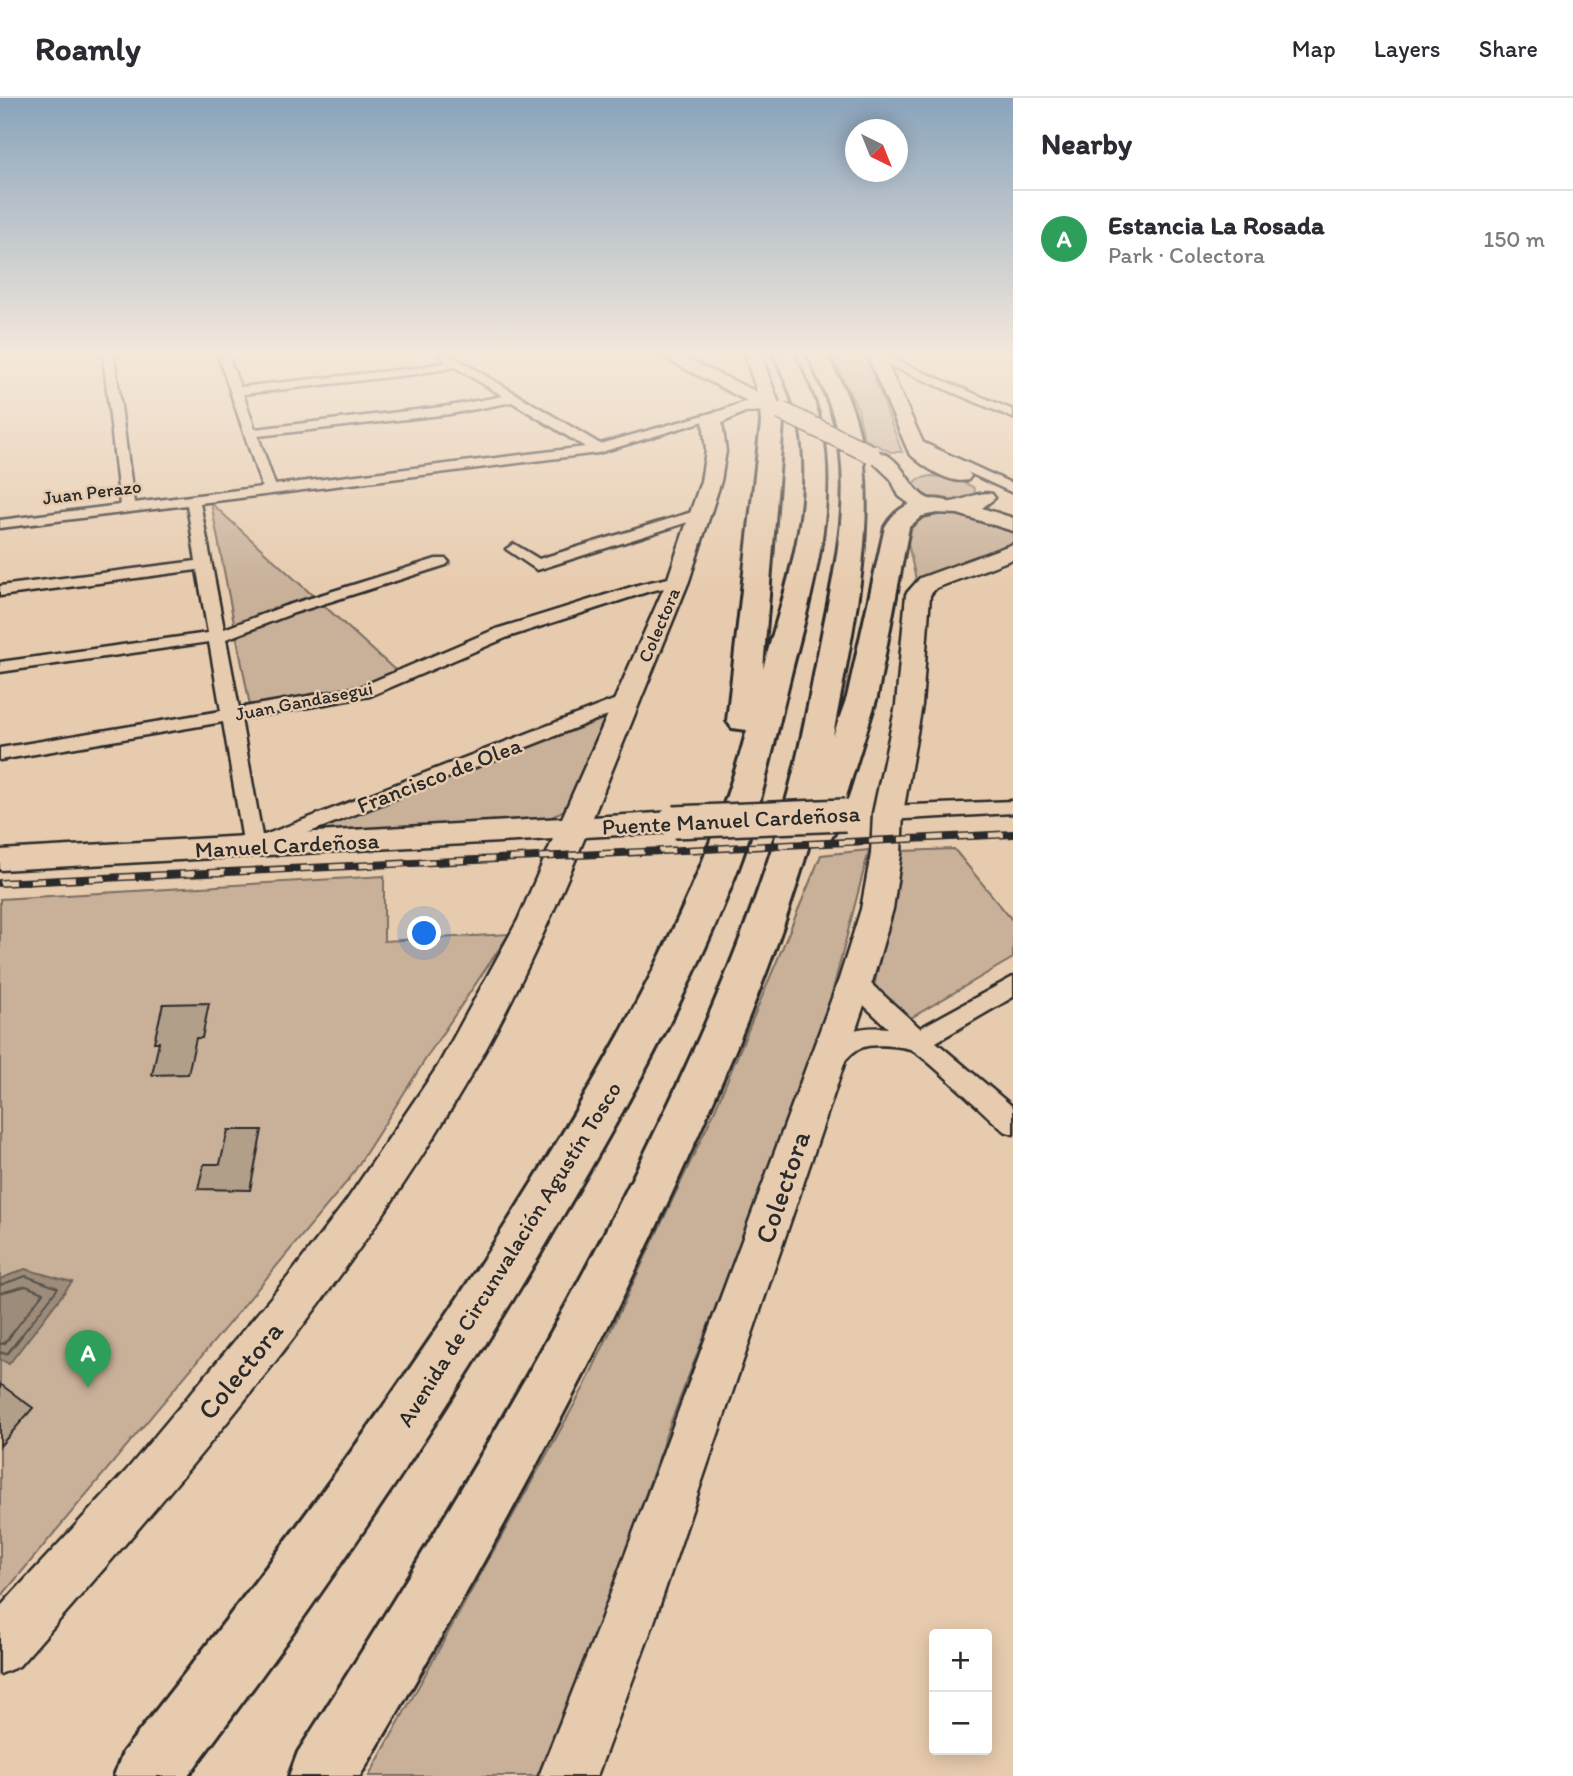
<!DOCTYPE html>
<meta charset="utf-8">
<style>
:root{--surface:#fff;--page:#f7f7f7;--text:#2b2b33;--muted:#7c7c81;--line:#e1e1e2;--accent:#db2777}
body{margin:0;font-family:Itim,sans-serif;background:var(--page);color:var(--text)}
.controls{position:absolute;right:21px;bottom:21px;display:grid;overflow:hidden;border-radius:7px;box-shadow:0 4px 18px #0003}
.controls button{width:63px;height:63px;display:grid;place-items:center;padding:0;border:0;border-bottom:2px solid var(--line);background:var(--surface);color:var(--text);font:35px sans-serif}
.compass{position:absolute;left:845px;top:21px;width:63px;height:63px;border-radius:50%;background:var(--surface);box-shadow:0 4px 18px #0003;rotate:137deg}
.you{position:absolute;left:425px;top:836px;width:24px;height:24px;margin:-18px;border:5px solid #fff;border-radius:50%;background:#1a73e8;box-shadow:0 0 0 10px #1a73e833}
.badge{display:grid;place-items:center;width:46px;height:46px;border-radius:50%;background:var(--accent);color:#fff;font-size:23px;font-weight:700}
.pin{position:absolute;translate:-50% -58px;filter:drop-shadow(0 2px 4px #0008)}
.pin::after{content:'';position:absolute;top:37px;width:24px;height:21px;background:inherit;clip-path:polygon(0 0,100% 0,50% 100%)}
.list{margin:0;padding:0;list-style:none}
h2{display:flex;justify-content:space-between;align-items:center;height:91px;margin:0;padding:0 28px;font-size:30px}
h2 small{font-size:23px;font-weight:400;color:var(--muted)}
.list li{display:grid;grid-template-columns:46px 1fr auto;gap:21px;align-items:center;box-sizing:border-box;height:98px;padding:0 28px;border-top:2px solid var(--line)}
.list b{display:block;font-size:26px;white-space:nowrap}
.list p{margin:0;font-size:23px;white-space:nowrap;color:var(--muted)}
.list em{font-size:23px;font-style:normal;color:var(--muted)}
.map{position:relative;flex:none;width:1013px;height:1678px;overflow:hidden}
header{display:flex;align-items:center;gap:42px;box-sizing:border-box;height:98px;padding:0 35px;background:var(--surface);border-bottom:2px solid var(--line)}
header strong{font-size:33px}
nav{display:flex;gap:38px;margin-inline-start:auto;font-size:24px}
main{display:flex}
aside{flex:1;background:var(--surface)}
.map>svg:first-child{display:block}
.green{fill:#c8b099;stroke:#7a6e62;stroke-width:2}
.water{fill:#9d8c7a;stroke:#6f655a;stroke-width:2}
.lines{fill:none;stroke-linecap:round;stroke-linejoin:round}
.shore-far1{stroke:#59524b;stroke-width:2}
.shore{stroke:#59524b;stroke-width:2.5}
.building{fill:#b29f8a;stroke:#2b2b2b;stroke-width:2}
.minor-casing{stroke:#2b2b2b;stroke-width:5}
.secondary-casing{stroke:#2b2b2b;stroke-width:5}
.motorway-casing{stroke:#2b2b2b;stroke-width:6}
.minor{fill:#e7cbae;fill-rule:evenodd}
.secondary{fill:#e7cbae;fill-rule:evenodd}
.motorway{fill:#e7cbae;fill-rule:evenodd}
.rail-casing{stroke:#2b2b2b;stroke-width:8}
.rail{stroke:#e7cbae;stroke-width:5;stroke-dasharray:15;stroke-linecap:butt}
.secondary-bridge-far1-casing{stroke:#2b2b2b;stroke-width:21;stroke-linecap:butt}
.secondary-bridge-casing{stroke:#2b2b2b;stroke-width:36;stroke-linecap:butt}
.secondary-bridge-far1{stroke:#e7cbae;stroke-width:18}
.secondary-bridge{stroke:#e7cbae;stroke-width:31}
.labels{text-anchor:middle;dominant-baseline:central;stroke-width:5;stroke-linejoin:round;paint-order:stroke}
.far-street-label{font-size:19px;fill:#2b2b2b;stroke:#e7cbae}
.street-label{font-size:23px;fill:#2b2b2b;stroke:#e7cbae}
.near-street-label{font-size:28px;fill:#2b2b2b;stroke:#e7cbae}
</style>
<header>
<strong>Roamly</strong>
<nav><a>Map</a><a>Layers</a><a>Share</a></nav>
</header>
<main>
<div class="map">
<svg width="1013" height="1678" viewBox="0 0 1013 1678">
<rect width="100%" height="100%" fill="#e7cbae"/>
<filter id="ink" filterUnits="userSpaceOnUse"><feTurbulence type="fractalNoise" baseFrequency=".0143" numOctaves="2"/><feDisplacementMap in="SourceGraphic" scale="14" xChannelSelector="R" yChannelSelector="G"/><feConvolveMatrix kernelMatrix="1 2 1 2 8 2 1 2 1" color-interpolation-filters="sRGB"/></filter>
<g filter="url(#ink)">
<g class="green">
<path d="M831 257H866L902 354H891L864 341 858 311Z"/>
<path d="M930 378 955 380 973 389 976 397C958 411 923 406 913 386L919 381Z"/>
<path d="M211 405 396 573 357 590 250 608Z"/>
<path d="M934 416C964 416 986 422 1013 434V445L916 482 908 445 913 424Z"/>
<path d="M606 620 567 710 540 726 299 739Z"/>
<path d="M954 751 1013 823V860L909 921 874 889 903 753Z"/>
<path d="M869 752 822 934 668 1331 559 1648 544 1678H369L584 1289 714 1014 821 757Z"/>
<path d="M384 778V843L509 836 432 951 350 1080 0 1500V801Z"/>
</g>
<path class="water" d="M25 1171 72 1184 9 1266 0 1261V1181Z"/>
<g class="lines">
<g class="shore-far1">
<path d="M0 1187 26 1178 58 1190 21 1238"/>
<path d="M0 1195 26 1188 43 1195 10 1238"/>
</g>
<g class="shore">
<path d="M0 1246 5 1245 11 1237"/>
<path d="M0 1255H8L22 1237"/>
</g>
</g>
<g class="building">
<path d="M209 905 202 940H196L188 976 152 977 159 944H154L163 906Z"/>
<path d="M228 1032H262L250 1092 198 1091 204 1066H220Z"/>
<path d="M0 1286 33 1310 0 1348Z"/>
</g>
<g class="lines">
<g class="minor-casing">
<g id="minor">
<path d="M103 257H114L134 405 262 389 218 257H228L240 289 416 270 446 264 440 257H451L600 346 715 314 721 318 598 355 200 405 224 531 282 509 436 461H446L449 464 446 467 294 515 226 541 239 610 360 589 496 531 641 486 678 478 686 483 684 486 650 493 508 539 370 598 241 621 262 738 619 600 625 599 634 604 631 608 254 756 247 754 244 749 223 624 0 662V650L221 613 209 544 0 574V564L208 535 197 472 0 498V488L196 463 187 407 0 430V422L120 407ZM455 269 503 298 450 308 255 331 243 296 416 276ZM512 304 585 349 275 387 258 338 450 316Z"/>
<path d="M871 257H883L1013 312V320L872 260Z"/>
<path d="M911 339 1013 386V395L906 346 905 343Z"/>
<path d="M702 411 707 412 709 415 707 418 537 472 506 451 514 446 539 461Z"/>
<path d="M1013 703V715L888 722 881 720 878 715 881 710 888 708Z"/>
<path d="M856 872 864 875 870 885 920 930 1013 879V899L936 944 1013 1009V1036L1004 1033C989 1020 922 955 910 951 899 948 872 945 861 950 845 956 842 976 821 969L817 962C833 933 858 928 888 930L852 896 844 881 848 875Z"/>
</g>
</g>
<g class="secondary-casing">
<g id="secondary">
<path d="M659 257H679L757 294 745 257H761L780 308 771 313 745 314 722 325 726 353 721 383 689 483 593 719 674 714 685 717 689 724 685 731 674 734 585 739C550 823 510 913 463 991 339 1201 179 1386 19 1568L0 1576V1509L126 1373 293 1173 347 1102 438 968 518 822 553 741 0 772V752L562 720 667 483 701 383 706 353 703 322 706 318 747 303Z"/>
<path d="M867 257H883L925 349 932 356 968 374 971 378 968 382C950 387 922 368 909 355Z"/>
<path d="M879 354C905 361 907 391 929 401 958 412 973 391 992 396L995 400 982 410 1013 420V433L958 416 934 415 915 410 899 398 891 381 869 360Z"/>
<path d="M1013 446V461L936 490 930 497 922 607 903 715 901 756 893 811 873 881 653 1527 597 1678H539L599 1527 839 881 861 811 871 756 873 715 896 607 906 496 920 480Z"/>
</g>
</g>
<g class="motorway-casing">
<g id="motorway">
<path d="M774 257H794C805 281 817 305 822 332 837 413 811 497 791 576 774 644 761 711 736 776 689 898 624 1014 558 1126 446 1318 321 1500 188 1678H114L123 1654C260 1482 392 1305 510 1120 608 965 699 809 747 632L732 630 727 623 761 325 760 308 763 304H777L783 325 763 571C784 495 816 408 800 328 794 302 785 280 774 257Z"/>
<path d="M808 257H826C839 280 852 304 858 330 880 423 850 544 833 638L847 599 885 429C897 407 922 397 947 403L950 408 947 413 922 418 909 429 877 599 835 734 830 742 818 745 810 743C777 860 728 972 678 1082 584 1288 475 1484 360 1678H289L298 1654C406 1486 510 1315 603 1138 671 1006 736 870 779 728 796 672 807 614 818 556 832 482 854 403 836 328 830 302 818 280 808 257Z"/>
</g>
</g>
<use href="#minor" class="minor"/>
<use href="#secondary" class="secondary"/>
<use href="#motorway" class="motorway"/>
<g class="rail-casing">
<path id="rail" d="M0 785 1013 736"/>
</g>
<use href="#rail" class="rail"/>
<g class="secondary-bridge-far1-casing">
<path id="secondary-bridge-far1" d="M781 313 871 356"/>
</g>
<g class="secondary-bridge-casing">
<path id="secondary-bridge" d="M674 724 845 717"/>
</g>
<use href="#secondary-bridge-far1" class="secondary-bridge-far1"/>
<use href="#secondary-bridge" class="secondary-bridge"/>
</g>
</g>
<linearGradient id="sky" x2="0" y2="1"><stop stop-color="#8aa4bc"/><stop offset="0.52" stop-color="#f4e8db"/><stop offset="1" stop-color="#f4e8db" stop-opacity="0"/></linearGradient>
<rect width="1013" height="492" fill="url(#sky)"/>
<g class="labels">
<g class="far-street-label">
<text transform="translate(92 394) rotate(-7)">Juan Perazo</text>
<text transform="translate(659 527) rotate(-67)">Colectora</text>
<text transform="translate(304 603) rotate(-11)">Juan Gandasegui</text>
</g>
<g class="street-label">
<text transform="translate(439 677) rotate(-21)">Francisco de Olea</text>
<text transform="translate(731 722) rotate(-3)">Puente Manuel Cardeñosa</text>
<text transform="translate(287 747) rotate(-3)">Manuel Cardeñosa</text>
<text transform="translate(509 1156) rotate(-58)">Avenida de Circunvalación Agustín Tosco</text>
</g>
<g class="near-street-label">
<text transform="translate(782 1089) rotate(-71)">Colectora</text>
<text transform="translate(240 1272) rotate(-51)">Colectora</text>
</g>
</g>
</svg>
<div class="controls">
<button>+</button>
<button>−</button>
</div>
<svg class="compass" viewBox="-18 -18 36 36"><path d="M0-13l5 13h-10z" fill="#e53935"/><path d="M0 13l5-13h-10z" fill="#7c7c81"/></svg>
<div class="you"></div>
<div class="pin badge" style="left:88px;top:1290px;background:#2e9e5b">A</div>
</div>
<aside>
<h2>Nearby<small></small></h2>
<ul class="list">
<li><span class="badge" style="background:#2e9e5b">A</span><div><b>Estancia La Rosada</b><p>Park · Colectora</p></div><em>150 m</em></li>
</ul>
</aside>
</main>
